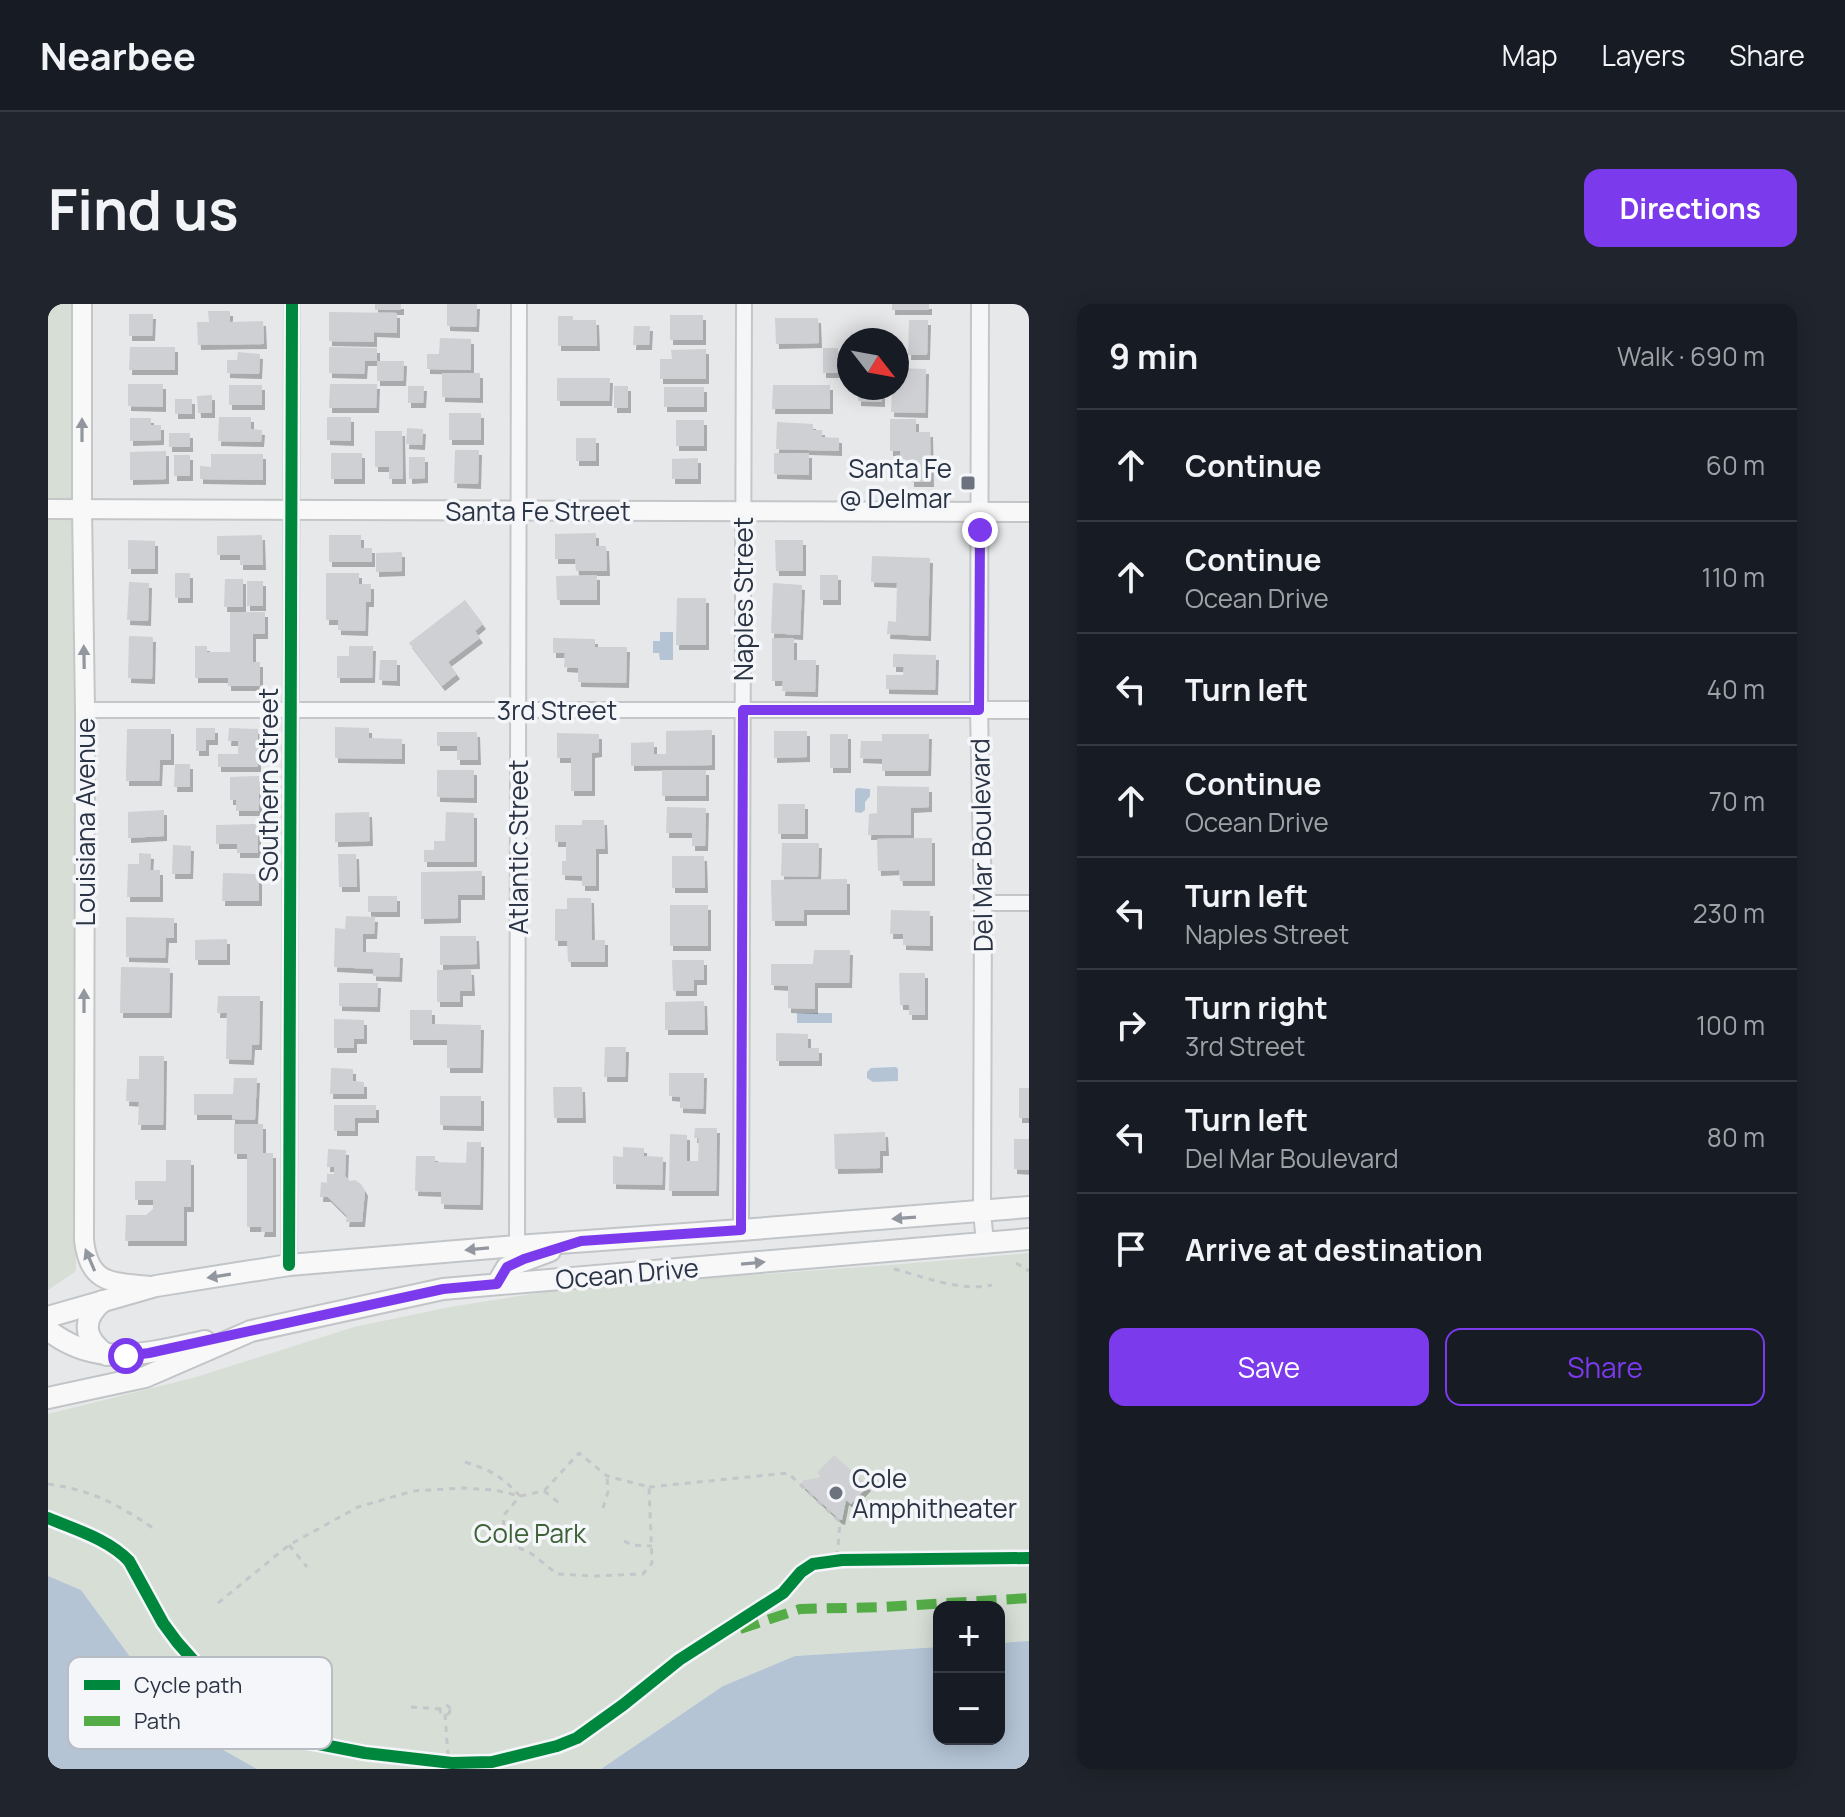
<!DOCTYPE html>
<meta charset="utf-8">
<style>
:root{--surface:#171b24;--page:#20242c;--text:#f1f3f6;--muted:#9ea1a6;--line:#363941;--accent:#7c3aed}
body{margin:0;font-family:Manrope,sans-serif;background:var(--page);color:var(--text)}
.controls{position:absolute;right:24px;bottom:24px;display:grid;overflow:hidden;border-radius:16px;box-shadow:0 4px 20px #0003}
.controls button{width:72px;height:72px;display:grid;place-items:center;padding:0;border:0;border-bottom:2px solid var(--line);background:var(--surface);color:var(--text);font:40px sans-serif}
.compass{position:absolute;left:789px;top:24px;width:72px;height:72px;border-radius:50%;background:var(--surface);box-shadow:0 4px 20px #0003;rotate:121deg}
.stop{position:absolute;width:24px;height:24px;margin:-18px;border:6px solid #7c3aed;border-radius:50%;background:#fff}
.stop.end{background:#7c3aed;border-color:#fff;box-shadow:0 2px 8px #0008}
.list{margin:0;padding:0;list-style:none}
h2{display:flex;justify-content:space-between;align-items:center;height:104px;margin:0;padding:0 32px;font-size:34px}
h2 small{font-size:26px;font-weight:400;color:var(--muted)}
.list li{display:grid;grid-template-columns:52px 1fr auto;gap:24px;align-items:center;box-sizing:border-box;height:112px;padding:0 32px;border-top:2px solid var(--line)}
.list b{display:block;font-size:30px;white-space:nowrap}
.list p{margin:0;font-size:26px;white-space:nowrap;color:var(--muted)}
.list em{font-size:26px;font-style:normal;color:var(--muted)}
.actions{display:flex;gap:16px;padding:24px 32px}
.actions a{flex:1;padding:18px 0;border:2px solid var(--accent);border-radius:16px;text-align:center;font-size:28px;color:var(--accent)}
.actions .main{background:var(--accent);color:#fff}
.icon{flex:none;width:44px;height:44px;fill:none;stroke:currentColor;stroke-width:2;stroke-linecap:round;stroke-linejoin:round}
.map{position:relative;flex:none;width:981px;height:1465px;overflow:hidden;border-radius:16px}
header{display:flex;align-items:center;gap:48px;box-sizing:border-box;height:112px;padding:0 40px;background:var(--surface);border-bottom:2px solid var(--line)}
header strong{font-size:38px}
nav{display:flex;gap:44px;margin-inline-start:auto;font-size:28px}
.intro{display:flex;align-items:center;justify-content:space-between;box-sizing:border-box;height:192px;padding:0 48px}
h1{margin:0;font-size:56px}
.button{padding:20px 36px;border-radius:16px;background:var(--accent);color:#fff;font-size:28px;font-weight:700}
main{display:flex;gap:48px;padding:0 48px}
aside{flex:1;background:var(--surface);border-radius:16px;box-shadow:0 4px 20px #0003}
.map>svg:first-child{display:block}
.green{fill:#d6ded6}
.water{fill:#b4c4d5}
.building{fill:#ced0d3;filter:url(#shadow)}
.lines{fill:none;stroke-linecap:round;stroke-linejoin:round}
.minor-casing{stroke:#c4c6c8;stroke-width:18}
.tertiary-casing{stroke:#c4c6c8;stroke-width:20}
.secondary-casing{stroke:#c4c6c8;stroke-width:22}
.primary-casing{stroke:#c2c5c8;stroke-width:24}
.path{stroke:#c5c6ca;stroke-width:3;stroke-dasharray:6 6;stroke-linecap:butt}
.minor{stroke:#f5f6f7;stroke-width:14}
.tertiary{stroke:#f5f6f7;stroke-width:16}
.secondary{stroke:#f8f8f8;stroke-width:18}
.primary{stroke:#f8f8f8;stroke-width:20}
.quiet{stroke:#54ac47;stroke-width:10;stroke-dasharray:20 10;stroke-linecap:butt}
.cycleway-casing{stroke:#f4f6f9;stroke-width:17}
.cycleway{stroke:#00873e;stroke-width:12}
.oneway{fill:#92969e}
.route{stroke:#7c3aed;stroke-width:10}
.poi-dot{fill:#6c737f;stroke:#f4f6f9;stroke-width:3}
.labels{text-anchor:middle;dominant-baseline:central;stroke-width:7;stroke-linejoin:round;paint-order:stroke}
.poi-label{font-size:26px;fill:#2b3445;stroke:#f4f6f9;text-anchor:end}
.street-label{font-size:26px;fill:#2b3445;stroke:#f4f6f9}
.park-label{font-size:26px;fill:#3f6138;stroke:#f4f6f9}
.key{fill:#f4f6f9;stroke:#b8bcc3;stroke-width:2}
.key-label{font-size:22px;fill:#2b3445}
</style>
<header>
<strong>Nearbee</strong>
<nav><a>Map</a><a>Layers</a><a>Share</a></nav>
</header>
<div class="intro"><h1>Find us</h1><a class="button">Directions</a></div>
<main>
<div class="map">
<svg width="981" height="1465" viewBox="0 0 981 1465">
<defs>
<filter id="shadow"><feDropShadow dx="3" dy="5" stdDeviation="0" flood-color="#0004"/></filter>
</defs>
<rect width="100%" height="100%" fill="#e6e8ea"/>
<g class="green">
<path d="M0 0H29L28 967 0 986Z"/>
<path d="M981 949V1337L951 1339V1303H891V1343L747 1352 675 1382 553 1465H209L172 1444 105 1384 33 1286 0 1272V1110L145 1074 306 1023 402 1003 522 984 855 960Z"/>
</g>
<g class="water">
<path d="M612 328H625V356H612L611 349H605V337H612Z"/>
<path d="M809 484 822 485V492L817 498V506L813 509 807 508V486Z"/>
<rect x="749" y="709" width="35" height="10"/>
<path d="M848 763 850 765V777L825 778 819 774V768L823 764Z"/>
<path d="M0 1272 33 1286 105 1384 172 1444 209 1465H0Z"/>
<path d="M981 1337V1465H553L675 1382 747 1352 891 1343V1435H951V1339Z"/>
</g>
<g class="building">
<rect x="327" y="0" width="26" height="6"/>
<path d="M399 0H429L428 23 399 22Z"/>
<rect x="844" y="0" width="37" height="6"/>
<path d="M160 7H182V18L215 17 216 40 150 41 149 18H161Z"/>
<path d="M281 8 349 9V29L326 28V38L281 37Z"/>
<path d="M81 10H105L104 32H81Z"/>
<rect x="622" y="11" width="33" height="25"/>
<path d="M510 12H525V16H548L549 42H510Z"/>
<path d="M727 14H770L771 39 728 40Z"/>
<path d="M861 16H880L879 51H860Z"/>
<path d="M586 22H602L601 41H585Z"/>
<path d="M392 34 423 35V66L379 65V50H391Z"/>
<path d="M82 43H127V66H81Z"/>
<path d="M281 43 329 44V57H317L316 70 281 69Z"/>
<rect x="775" y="44" width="15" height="25"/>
<path d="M658 45V75H612V55H624L623 46Z"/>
<path d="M190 48 212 50 211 70 179 69V56H189Z"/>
<path d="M329 57H356L355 77H329Z"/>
<path d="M849 64 878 65 877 109 843 108 844 84H849Z"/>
<path d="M394 69H432V94L394 93Z"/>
<path d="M509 74H562L561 97H509Z"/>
<path d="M80 80H115V103L80 102Z"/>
<path d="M282 80H329L328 104H281Z"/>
<rect x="181" y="81" width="33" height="20"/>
<path d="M725 81H782V105H724Z"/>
<path d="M360 82H376L375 99H360Z"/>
<rect x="566" y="82" width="14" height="22"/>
<rect x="616" y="83" width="40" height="20"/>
<path d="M810 84H834V98L810 97Z"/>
<path d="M164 91V109H150L149 92Z"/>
<rect x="127" y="95" width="17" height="15"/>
<rect x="401" y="109" width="32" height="27"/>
<path d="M171 113H203V125L214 126 213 138 170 137Z"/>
<path d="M279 113H303V137L279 136Z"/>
<path d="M82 114H103V121H113V136L82 137Z"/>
<path d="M842 115H868V128H882L883 178H863V168L853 167 852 147H842Z"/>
<rect x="628" y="116" width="28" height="26"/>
<path d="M729 118 765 120V126H774V133L791 134V147L728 145Z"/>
<path d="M359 124 375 125 374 141 358 140Z"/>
<path d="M327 127H354L355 175H341V163H327Z"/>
<rect x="121" y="129" width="21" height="14"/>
<rect x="528" y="134" width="20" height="23"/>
<path d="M407 146H431L430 180 406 179Z"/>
<path d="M118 147V175L82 176V148Z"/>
<rect x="283" y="149" width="31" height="26"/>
<path d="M726 149H761V171L726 170Z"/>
<path d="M163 150H215V176L152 175V162L163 163Z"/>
<rect x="126" y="151" width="16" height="21"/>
<path d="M361 153H377V174L361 175Z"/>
<path d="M650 154V175H624V155Z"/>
<path d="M548 229V242H558L559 267H528L527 255H507V230Z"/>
<path d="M214 231 215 261H192V251H169V232Z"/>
<path d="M281 231H313V244H324V258H281Z"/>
<path d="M80 236 107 237V265H80Z"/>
<path d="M727 236H755V267H728Z"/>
<path d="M354 248V267L328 268V249Z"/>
<path d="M824 252 882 254 880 332 839 330 840 317 848 318 849 279 823 278Z"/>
<rect x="127" y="269" width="15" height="25"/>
<path d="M278 269H311V280H323V298H318L317 327 290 326V316H278Z"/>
<path d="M549 271V296H509L508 272Z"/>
<rect x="772" y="271" width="18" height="25"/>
<path d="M177 275H195V303H176Z"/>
<rect x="199" y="277" width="16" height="25"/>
<path d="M81 278 101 279 100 317 79 316Z"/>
<path d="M725 279 754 281 752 331 723 329Z"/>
<path d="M629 294H658V341H628Z"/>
<path d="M417 296 435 320 427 327 432 334 400 358 409 370 394 382 361 339Z"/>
<path d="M182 308H217V330H205V358H212V382H180V374H147V342H159V348H182Z"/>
<path d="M81 332 105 333 104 375 80 374Z"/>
<path d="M505 334 547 335V343H579L578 379 530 378V364L516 363 517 349H505Z"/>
<path d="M724 334H746V356H768L767 388 734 387 735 377H724Z"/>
<path d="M301 342H325L324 374H289V352H301Z"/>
<path d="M845 350 888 351 887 386 838 385V371H855L856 363H845Z"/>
<path d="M332 356H349V377L331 376Z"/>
<path d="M287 423 321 424V434L354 435V455L287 454Z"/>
<path d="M148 424H167V436H158V447H148Z"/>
<path d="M181 424 210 425V463H170V450H190V437H180Z"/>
<path d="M79 425H123V456H112L111 477H78Z"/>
<path d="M664 426V461L583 462V439L606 438V450H618V427Z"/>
<path d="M726 427H759V453L726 454Z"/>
<path d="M389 428H429L430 456H409V442H389Z"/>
<path d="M509 429 551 430V448L544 449V487H523V454H509Z"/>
<rect x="782" y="430" width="18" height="34"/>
<path d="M834 430H881L880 467H834V455L812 454 813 437H834Z"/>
<path d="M127 460H142V483H126Z"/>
<path d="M389 466H426V494L389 493Z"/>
<rect x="614" y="466" width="44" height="26"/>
<path d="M211 472V507H188V496H182V473Z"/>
<path d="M829 482 881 483V503L863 504V531H820L821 510 829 509Z"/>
<rect x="730" y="500" width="27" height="30"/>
<path d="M619 503 658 504 657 542H644V529H618Z"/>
<path d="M116 506V532L80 534V508Z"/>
<path d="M321 508 322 537 287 538V509Z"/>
<path d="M398 508 426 509V558H376V546H386V537H397Z"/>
<path d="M534 516H556L557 545H548V582H534V572L514 571V557H518V538H507V521H534Z"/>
<path d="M210 520V549H189V540H168V521Z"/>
<path d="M884 534V577H852L851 566 830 567 829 535Z"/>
<path d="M734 539H771L770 573 733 572Z"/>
<path d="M125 541 143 542 142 570H124Z"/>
<path d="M91 549 103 550 102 566H112V593H79L80 560H91Z"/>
<path d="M290 550H308L309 583H291Z"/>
<path d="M624 552H656L657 584H624Z"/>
<path d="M434 567V591H410V614L373 615V568Z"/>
<path d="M175 569 211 570V597H174Z"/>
<path d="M799 575V606H756V617H724L723 576Z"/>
<rect x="320" y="592" width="29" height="16"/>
<path d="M519 594H543L544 636H557V658H520L519 637H507V605H519Z"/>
<rect x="622" y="601" width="38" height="41"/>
<path d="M843 606 882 607V642L855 641V630H842Z"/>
<path d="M298 612 327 613 326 630H315V648L352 649 351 673 325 672V665L286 663 287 624 297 625Z"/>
<path d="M78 613 126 614V634H118L117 654 78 653Z"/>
<path d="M392 632H428L429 660 392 661Z"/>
<path d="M179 635V656H147V636Z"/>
<path d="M766 646H802L801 679H767V705L740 704V682L723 681V660H765Z"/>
<path d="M624 656H656V676H646V687H625Z"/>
<path d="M73 663 122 664 121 709H72Z"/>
<path d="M389 666H423L424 687H412V698H389Z"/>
<path d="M851 669H877V711H861V701H852Z"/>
<path d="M291 679H330L329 703 291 702Z"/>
<path d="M170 692H212L211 741H204L203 756 178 755 179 709H169Z"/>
<path d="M656 697 657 726H617V698Z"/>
<path d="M362 706H384V720L433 721 432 764H399V736H362Z"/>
<path d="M286 715 316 716V735H306V744H286Z"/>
<path d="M728 729 760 730V744H771V757H728Z"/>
<path d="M557 743H578L577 773H556Z"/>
<path d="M91 752H116L115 821H90L91 798 78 797 79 775H91Z"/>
<path d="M283 764 305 765V777L316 778V790H282Z"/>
<path d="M621 769H656L655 805 632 804V793L621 792Z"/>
<path d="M186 774H209L207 816 184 815V811H146V790H185Z"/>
<path d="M505 783H534L535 814H506Z"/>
<rect x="971" y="784" width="10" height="30"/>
<path d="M392 792H433V822L392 821Z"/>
<path d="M286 801H328V814H307V827H286Z"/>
<path d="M186 820H215V849H225V928H213L214 923H199V850H186Z"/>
<path d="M647 824H669L668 887H621L622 830 639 831V857H650L651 834H646Z"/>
<path d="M837 828 838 847H832V864L787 865 786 830Z"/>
<path d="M966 835H981V866L966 865Z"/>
<path d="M419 838H433L432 901 393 900V888L367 887 368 852H387V858L418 859Z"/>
<path d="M575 843 596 844V852L615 853 614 881 565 880V852L575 853Z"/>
<path d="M280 845 298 846 297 872 302 877 307 876 313 880 317 887 314 918H298L299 912 280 893H272L273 878 279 879V870H286V863H279Z"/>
<path d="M118 856H143V903H136V937H77L78 911H98L105 905V896H87V877H118Z"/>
<path d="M786 1151 820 1182 803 1200 798 1196 794 1216 791 1215 754 1181V1177L773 1173 769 1169Z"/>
</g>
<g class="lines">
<g class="minor-casing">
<g id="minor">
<path d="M37 406H931"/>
<path d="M935 599H981"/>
<path d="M693 926 696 0"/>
<path d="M469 942 471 0"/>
<path d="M241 961 244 0"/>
</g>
</g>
<g class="tertiary-casing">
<g id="tertiary">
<path d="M932 0 931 406 935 599 934 908 937 938"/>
<path d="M931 406H981"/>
</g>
</g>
<g class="secondary-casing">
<g id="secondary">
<path d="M34 0V204L37 406 36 936C41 981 64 978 102 982"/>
<path d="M0 205 981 208"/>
</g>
</g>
<g class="primary-casing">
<g id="primary">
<path d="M449 980 459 963 502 947"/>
<path d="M55 997C33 1016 35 1034 59 1051"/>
<path d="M0 1013 108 982 241 961 469 942 693 926 981 903"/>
<path d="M0 1026C49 1065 102 1049 157 1037"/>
<path d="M0 1094 97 1073 203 1027 395 985 981 935"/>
</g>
</g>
<g class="path">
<path d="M968 959 981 967"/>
<path d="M846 965C877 973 913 988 944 981"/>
<path d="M417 1158C444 1167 452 1171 472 1192L455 1212 457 1237 484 1250 509 1270 547 1272 595 1270 604 1259 601 1183 559 1172 531 1149 496 1187"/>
<path d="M0 1180C44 1186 69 1200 105 1224"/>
<path d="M601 1183 740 1169 792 1218 789 1255"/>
<path d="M555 1204 560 1188 559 1172"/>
<path d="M0 1214C28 1226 60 1235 81 1257L115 1319 129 1338 183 1399 208 1420 245 1435 317 1449 404 1459 444 1458 509 1442 529 1434 575 1401 631 1356 735 1289 753 1268 765 1260 794 1256 981 1254"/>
<path d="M576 1237 584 1241 604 1242"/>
<path d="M241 1241 259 1263"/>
<path d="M170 1299 241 1241 310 1203 365 1187 414 1184 447 1186 472 1192 496 1187 515 1202"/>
<circle cx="397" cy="1406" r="5"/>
<path d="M363 1403 392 1405"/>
<path d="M397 1410 401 1465"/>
</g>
<use href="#minor" class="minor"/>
<use href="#tertiary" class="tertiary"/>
<use href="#secondary" class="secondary"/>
<use href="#primary" class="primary"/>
<path class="quiet" d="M692 1325 752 1305 836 1303 981 1294"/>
<g class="cycleway-casing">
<g id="cycleway">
<path d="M241 961 244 0"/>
<path d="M0 1214C28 1226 60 1235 81 1257L115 1319 129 1338 183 1399 208 1420 245 1435 317 1449 404 1459 444 1458 509 1442 529 1434 575 1401 631 1356 735 1289 753 1268 765 1260 794 1256 981 1254"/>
</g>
</g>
<use href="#cycleway" class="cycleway"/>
</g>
<defs><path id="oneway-solid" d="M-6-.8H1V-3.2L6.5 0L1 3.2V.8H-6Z" transform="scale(2)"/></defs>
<g class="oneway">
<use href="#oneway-solid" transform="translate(34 126) rotate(-90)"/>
<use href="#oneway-solid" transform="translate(36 353) rotate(-91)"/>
<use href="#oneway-solid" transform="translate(36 697) rotate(-90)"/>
<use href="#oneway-solid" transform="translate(856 914) rotate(176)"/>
<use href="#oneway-solid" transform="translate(429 945) rotate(175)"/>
<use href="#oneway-solid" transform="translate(42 956) rotate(-113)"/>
<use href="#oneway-solid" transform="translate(705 959) rotate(-5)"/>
<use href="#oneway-solid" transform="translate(171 972) rotate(171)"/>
</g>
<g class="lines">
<path class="route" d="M78 1052 101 1049 395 985 449 980 459 963 476 955 533 937 693 926 695 406H931L932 226"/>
</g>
<g class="poi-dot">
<rect x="912" y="171" width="16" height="16" rx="4"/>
<circle cx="788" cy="1189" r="8"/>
</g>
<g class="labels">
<g class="poi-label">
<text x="904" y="164">Santa Fe<tspan x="904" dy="30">@ Delmar</tspan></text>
<text x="804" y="1174" text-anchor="start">Cole<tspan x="804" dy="30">Amphitheater</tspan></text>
</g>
<g class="street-label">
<text x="490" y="207">Santa Fe Street</text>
<text transform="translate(695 295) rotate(-90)">Naples Street</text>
<text x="509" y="406">3rd Street</text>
<text transform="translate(220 481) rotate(-90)">Southern Street</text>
<text transform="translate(37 518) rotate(-90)">Louisiana Avenue</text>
<text transform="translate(933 541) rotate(-91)">Del Mar Boulevard</text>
<text transform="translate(470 543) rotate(-90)">Atlantic Street</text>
<text transform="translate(579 969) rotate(-5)">Ocean Drive</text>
</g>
<g class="park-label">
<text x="482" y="1229">Cole Park</text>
</g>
</g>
<rect x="20" y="1353" width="264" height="92" rx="12" class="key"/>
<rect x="36" y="1376" width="36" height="10" fill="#00873e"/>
<rect x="36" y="1412" width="36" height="10" fill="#54ac47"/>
<g class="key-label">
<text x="86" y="1389">Cycle path</text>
<text x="86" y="1425">Path</text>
</g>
</svg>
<div class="controls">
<button>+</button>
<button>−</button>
</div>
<svg class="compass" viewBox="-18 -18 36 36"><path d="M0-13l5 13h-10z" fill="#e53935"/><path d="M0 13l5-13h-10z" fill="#9ea1a6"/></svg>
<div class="stop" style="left:78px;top:1052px"></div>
<div class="stop end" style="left:932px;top:226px"></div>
</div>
<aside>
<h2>9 min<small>Walk · 690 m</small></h2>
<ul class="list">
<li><svg class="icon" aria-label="ahead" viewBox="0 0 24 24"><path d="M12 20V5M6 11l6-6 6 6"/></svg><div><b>Continue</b></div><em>60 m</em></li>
<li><svg class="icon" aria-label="ahead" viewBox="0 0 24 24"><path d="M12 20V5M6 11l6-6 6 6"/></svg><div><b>Continue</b><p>Ocean Drive</p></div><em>110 m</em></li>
<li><svg class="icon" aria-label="left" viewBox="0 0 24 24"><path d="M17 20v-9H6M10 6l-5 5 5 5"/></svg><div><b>Turn left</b></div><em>40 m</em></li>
<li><svg class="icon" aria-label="ahead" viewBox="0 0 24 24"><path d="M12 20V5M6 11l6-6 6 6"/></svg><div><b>Continue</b><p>Ocean Drive</p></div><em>70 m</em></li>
<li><svg class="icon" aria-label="left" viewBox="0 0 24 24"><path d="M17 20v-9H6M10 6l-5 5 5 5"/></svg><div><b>Turn left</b><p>Naples Street</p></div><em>230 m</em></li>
<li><svg class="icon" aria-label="right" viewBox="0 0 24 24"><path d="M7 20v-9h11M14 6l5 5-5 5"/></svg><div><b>Turn right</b><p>3rd Street</p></div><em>100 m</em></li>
<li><svg class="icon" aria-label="left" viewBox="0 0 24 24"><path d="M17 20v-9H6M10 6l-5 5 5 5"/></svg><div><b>Turn left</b><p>Del Mar Boulevard</p></div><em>80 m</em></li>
<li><svg class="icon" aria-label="arrive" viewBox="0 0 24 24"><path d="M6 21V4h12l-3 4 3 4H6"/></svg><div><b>Arrive at destination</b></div></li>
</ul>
<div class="actions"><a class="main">Save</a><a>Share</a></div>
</aside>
</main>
